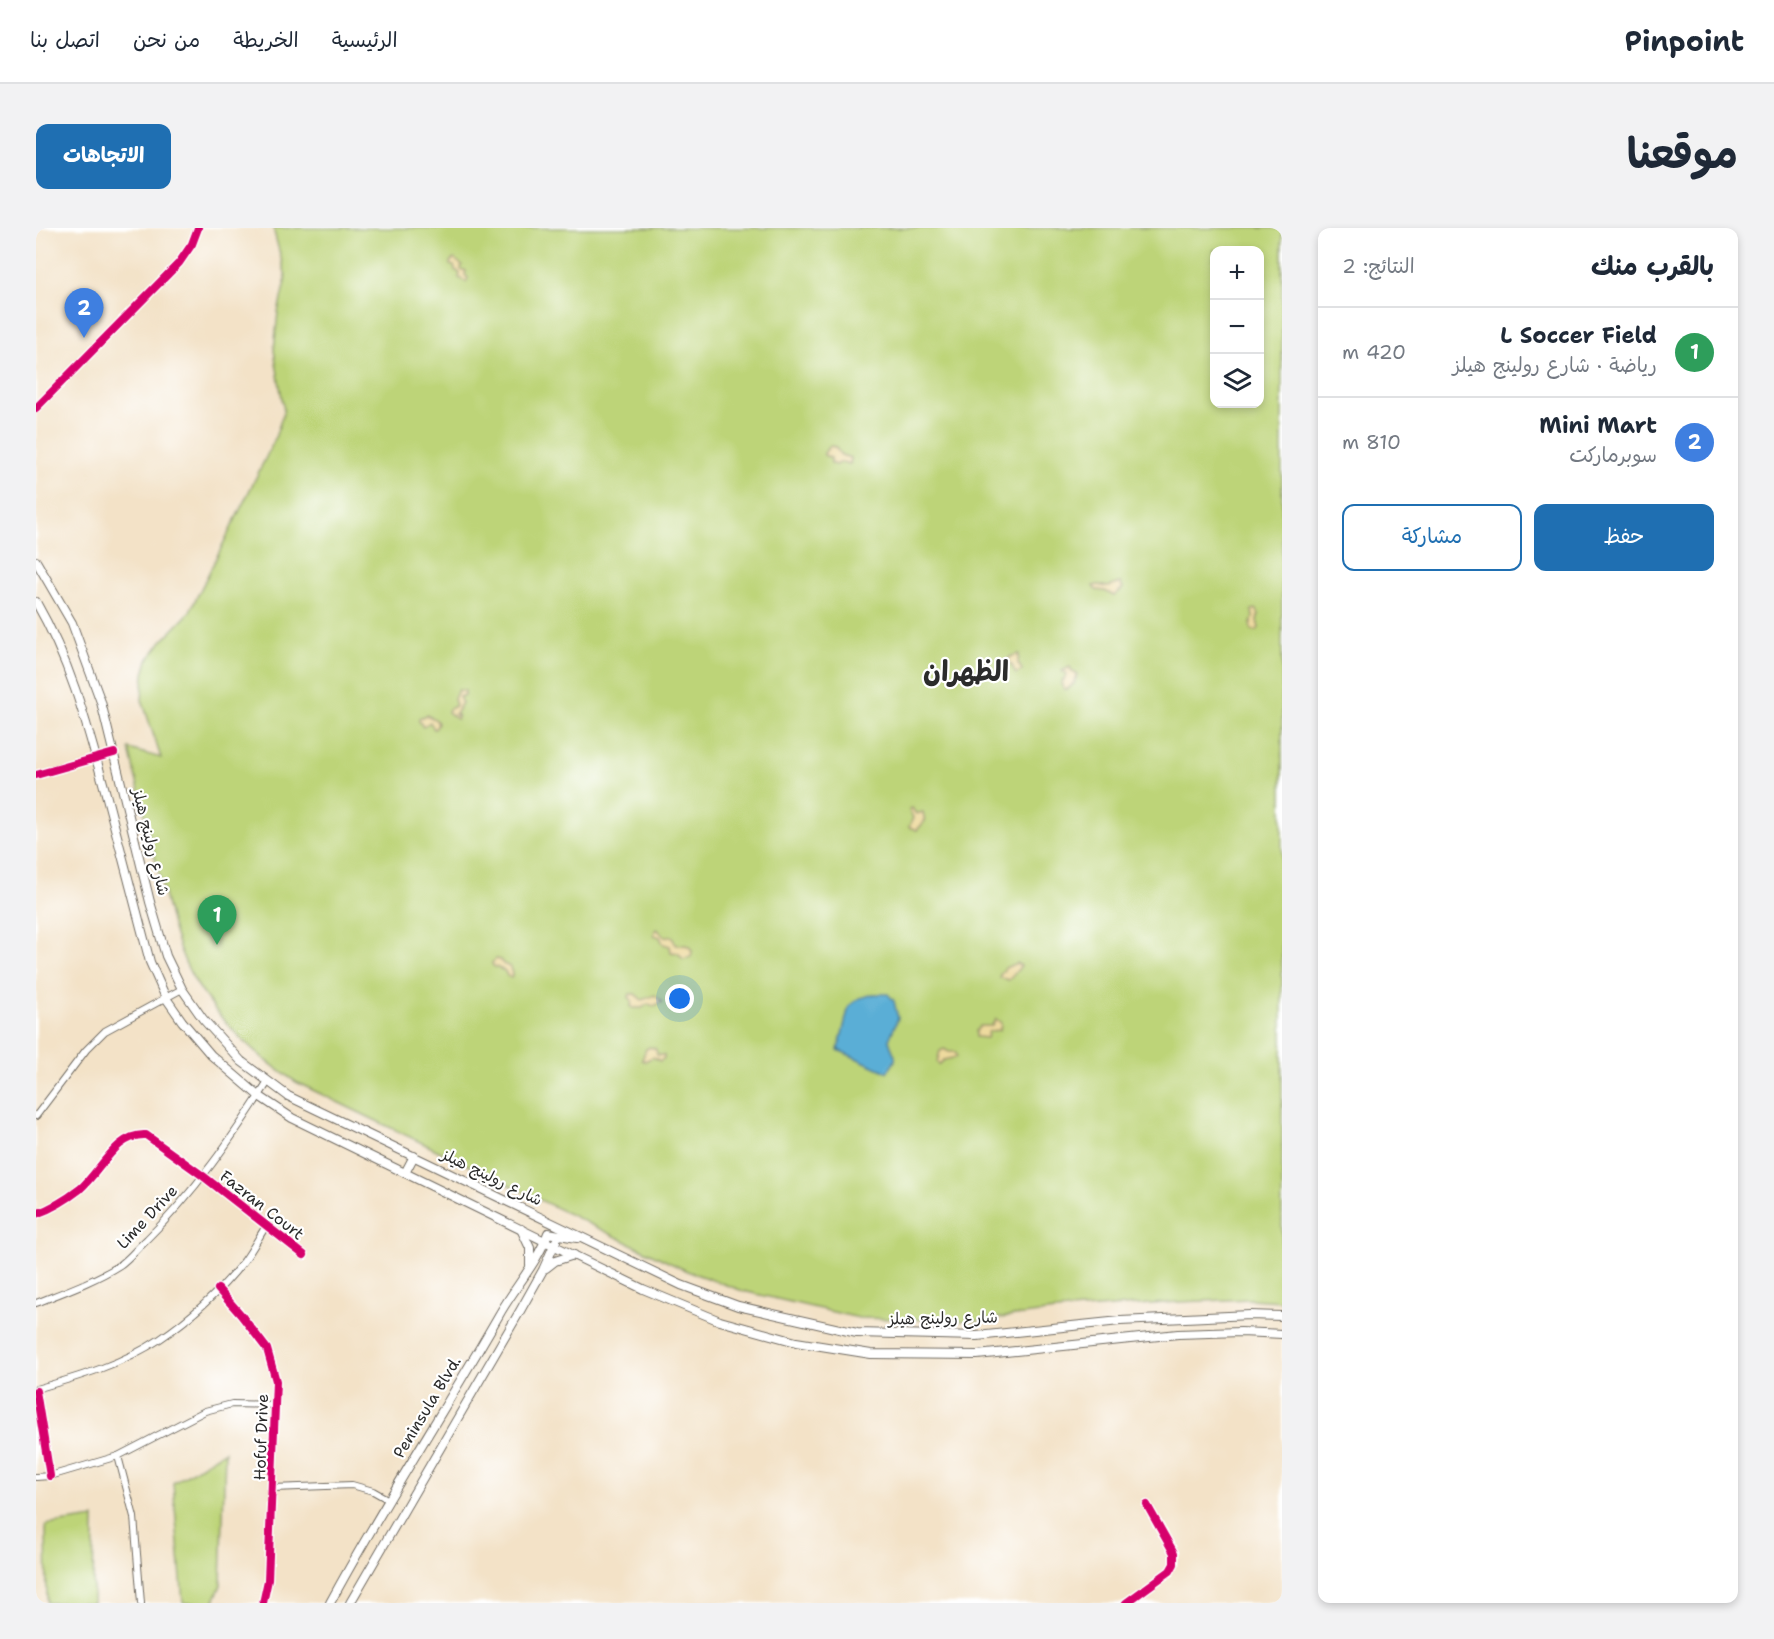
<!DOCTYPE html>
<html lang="ar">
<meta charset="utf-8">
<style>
:root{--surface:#fff;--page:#f2f2f3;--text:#1f2937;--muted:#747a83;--line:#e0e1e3;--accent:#1f6fb2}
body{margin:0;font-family:"Shantell Sans","Playpen Sans Arabic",sans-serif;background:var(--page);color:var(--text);direction:rtl}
.controls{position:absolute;right:18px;top:18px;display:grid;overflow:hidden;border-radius:12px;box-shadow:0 3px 9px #0003}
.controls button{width:54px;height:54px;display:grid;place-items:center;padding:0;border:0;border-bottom:2px solid var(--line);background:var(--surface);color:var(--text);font:30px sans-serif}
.you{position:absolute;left:644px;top:771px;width:21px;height:21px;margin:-15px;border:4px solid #fff;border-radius:50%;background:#1a73e8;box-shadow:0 0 0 9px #1a73e833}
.badge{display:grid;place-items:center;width:39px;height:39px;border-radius:50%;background:var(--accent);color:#fff;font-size:20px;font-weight:700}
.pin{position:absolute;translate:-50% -50px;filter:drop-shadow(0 2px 3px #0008)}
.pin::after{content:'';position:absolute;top:32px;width:21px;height:18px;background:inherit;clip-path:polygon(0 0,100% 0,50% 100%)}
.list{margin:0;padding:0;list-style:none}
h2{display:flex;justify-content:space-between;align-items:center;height:78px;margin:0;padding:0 24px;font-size:26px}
h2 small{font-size:20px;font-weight:400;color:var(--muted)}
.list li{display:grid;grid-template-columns:39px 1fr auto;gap:18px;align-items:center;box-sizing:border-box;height:90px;padding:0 24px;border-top:2px solid var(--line)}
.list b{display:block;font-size:22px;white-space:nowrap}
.list p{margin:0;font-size:20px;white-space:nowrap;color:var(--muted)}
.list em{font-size:20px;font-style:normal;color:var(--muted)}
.actions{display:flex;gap:12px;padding:18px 24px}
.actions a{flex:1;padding:14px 0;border:2px solid var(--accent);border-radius:12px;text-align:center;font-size:21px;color:var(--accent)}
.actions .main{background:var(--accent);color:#fff}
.icon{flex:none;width:33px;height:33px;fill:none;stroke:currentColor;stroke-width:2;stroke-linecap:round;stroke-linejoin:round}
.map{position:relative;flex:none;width:1246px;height:1375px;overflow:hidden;direction:ltr;border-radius:12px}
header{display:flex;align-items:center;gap:36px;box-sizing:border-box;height:84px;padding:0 30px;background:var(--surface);border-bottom:2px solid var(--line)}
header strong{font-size:28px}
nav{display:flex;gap:33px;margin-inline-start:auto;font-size:21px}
.intro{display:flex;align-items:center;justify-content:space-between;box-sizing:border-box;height:144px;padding:0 36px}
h1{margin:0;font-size:42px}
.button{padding:15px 27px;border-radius:12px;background:var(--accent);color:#fff;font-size:21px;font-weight:700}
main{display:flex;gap:36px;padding:0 36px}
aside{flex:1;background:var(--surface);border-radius:12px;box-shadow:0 3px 9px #0003}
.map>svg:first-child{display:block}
.green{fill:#bdd478;stroke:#748052;stroke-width:1.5;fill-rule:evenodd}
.sand{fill:#eeda9e;stroke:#8c8264;stroke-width:1.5}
.water{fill:#5aaed6;stroke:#426c80;stroke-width:1.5}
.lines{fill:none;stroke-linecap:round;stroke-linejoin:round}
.street-casing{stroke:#716b62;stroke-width:8}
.secondary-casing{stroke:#716b62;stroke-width:10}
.street{stroke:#fff;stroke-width:6}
.secondary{stroke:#fff;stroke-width:8}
.cycleway-casing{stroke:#fff;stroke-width:11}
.cycleway{stroke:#d6006c;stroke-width:8}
.labels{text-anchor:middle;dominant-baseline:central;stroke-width:4.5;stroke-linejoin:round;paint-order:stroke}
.street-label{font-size:16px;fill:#2b2b2b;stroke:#fff}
.town-label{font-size:28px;font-weight:bold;fill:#2b2b2b;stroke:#fff}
</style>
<header>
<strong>Pinpoint</strong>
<nav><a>الرئيسية</a><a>الخريطة</a><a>من نحن</a><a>اتصل بنا</a></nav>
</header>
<div class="intro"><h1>موقعنا</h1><a class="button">الاتجاهات</a></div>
<main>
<aside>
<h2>بالقرب منك<small>النتائج: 2</small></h2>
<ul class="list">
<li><span class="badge" style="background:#2e9e5b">1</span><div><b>L Soccer Field</b><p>رياضة · شارع رولينج هيلز</p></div><em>420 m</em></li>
<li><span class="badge" style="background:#3f7fe0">2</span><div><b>Mini Mart</b><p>سوبرماركت</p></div><em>810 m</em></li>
</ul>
<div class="actions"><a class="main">حفظ</a><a>مشاركة</a></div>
</aside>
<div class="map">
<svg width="1246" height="1375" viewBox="0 0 1246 1375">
<rect width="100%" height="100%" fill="#fff"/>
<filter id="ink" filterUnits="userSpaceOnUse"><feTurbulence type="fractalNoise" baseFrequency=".0167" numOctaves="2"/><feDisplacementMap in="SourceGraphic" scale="12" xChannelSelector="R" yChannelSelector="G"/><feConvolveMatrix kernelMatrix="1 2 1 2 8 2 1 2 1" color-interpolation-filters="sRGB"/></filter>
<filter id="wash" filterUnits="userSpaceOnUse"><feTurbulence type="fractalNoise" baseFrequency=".008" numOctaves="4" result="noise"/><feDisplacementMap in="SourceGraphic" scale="24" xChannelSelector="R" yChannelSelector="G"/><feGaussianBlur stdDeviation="1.35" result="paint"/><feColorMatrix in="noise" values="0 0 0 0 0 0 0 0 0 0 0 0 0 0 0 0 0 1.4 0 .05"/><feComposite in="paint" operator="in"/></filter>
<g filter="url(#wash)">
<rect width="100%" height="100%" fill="#f3e2c7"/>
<g class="green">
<path d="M237 0H1246V1073L1214 1071 1143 1074 1019 1083 940 1093 823 1090 707 1063 651 1043 260 854C220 828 186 796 160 755 140 723 132 682 123 646 113 604 103 563 93 521L125 530 106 472 108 446 112 432 126 413 153 385 238 213 248 183 238 122 242 84 250 49ZM1178 22H1224V176H1178Z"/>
<path d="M189 1223 185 1357 177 1375H147L137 1255Z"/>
<path d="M58 1290 57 1375H11L10 1297Z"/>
</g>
<g class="sand">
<path d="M418 31 426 37 425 41 430 43 429 47 432 50 430 54 423 50 424 45 419 42 418 38 414 37V34Z"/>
<path d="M794 218 799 219 805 227 815 230 814 236 806 234 799 237 795 235V230L788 227V225Z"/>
<path d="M1084 355 1087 360 1078 368 1069 363 1060 362 1057 358 1062 357 1072 359Z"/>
<path d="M1220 381 1223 386 1221 392 1223 400 1220 403 1216 402 1214 397 1217 390 1216 382Z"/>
<path d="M983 426 982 435 986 442 980 446 976 438 971 433 974 429Z"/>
<path d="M1034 439 1036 444 1041 446 1039 454 1032 461H1028L1025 456 1031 446 1026 443Z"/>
<path d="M422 462 429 463V467L423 469 426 475 419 486 422 488 421 491 412 484 413 481 420 478 418 471Z"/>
<path d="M390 487 399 491 402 495 400 500 398 501 394 494 387 499 383 493V490Z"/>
<path d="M876 580 880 586 887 584 889 593 881 602 873 599 877 590 873 581Z"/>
<path d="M621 701 628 708 636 709 640 717C646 718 652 714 656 723L655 729 647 731 642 725 635 724 634 718 627 716 624 709 618 707 619 702Z"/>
<path d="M460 731 465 732 467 736 474 739 476 746 475 750 471 748 469 743 457 738 456 735Z"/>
<path d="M980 735 985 738 973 752 964 750V747L969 740Z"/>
<path d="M594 766H599L606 772 619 767 626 774 618 778 612 776 606 780H597L595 778 596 773 593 769Z"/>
<path d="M960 791 965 795 964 802 953 803 951 810 940 809V803L944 798H955Z"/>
<path d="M614 819 620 821 621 827H628V830L624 833 617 829 609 833 606 832 610 821Z"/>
<path d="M908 821 913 824H919L921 829 908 832 903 837 901 834 904 823Z"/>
</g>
<path class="water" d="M838 766H852L858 773 862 790 853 812C857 830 866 826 851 844L802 822 813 778 824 770Z"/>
</g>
<g filter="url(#ink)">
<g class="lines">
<g class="street-casing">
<g id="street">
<path d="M0 180 143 35 156 16 162 0"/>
<path d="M0 547 78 525"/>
<path d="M0 888 50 822 69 803 146 761"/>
<path d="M0 986C17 980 30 972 44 961 65 943 80 905 110 907L167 948 268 1027"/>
<path d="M182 1061 205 1087 231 1121 240 1153 232 1352 227 1375"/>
<path d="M0 1075C28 1064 59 1053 84 1037 94 1030 102 1019 111 1011 159 964 196 910 232 854"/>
<path d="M0 1161C42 1149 87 1136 124 1111 155 1090 185 1062 208 1033 216 1022 223 1009 230 998"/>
<path d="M0 1163 14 1248"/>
<path d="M82 1228 98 1289 105 1375"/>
<path d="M0 1249 14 1248 82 1228 169 1183 196 1176 240 1177"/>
<path d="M237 1260 316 1257 337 1263 353 1272"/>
<path d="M1090 1375 1134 1343 1138 1336V1325L1111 1277"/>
</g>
</g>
<g class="secondary-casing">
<g id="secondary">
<path d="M0 333 36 395 65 474 114 674 130 728 146 761 167 791 205 833 252 868 645 1057 702 1078 821 1105 941 1108 1084 1093 1214 1087 1246 1088"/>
<path d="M0 374C36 437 51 497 70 566 85 622 99 678 114 734L130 770 146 793 175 827 223 868 256 890 607 1061 684 1093 760 1114 835 1126 941 1127 1142 1106 1205 1104 1246 1106"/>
<path d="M369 945 378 928"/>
<path d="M485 1001 494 1020V1037"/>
<path d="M510 1040 519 1033 538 1027"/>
<path d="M294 1375C347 1277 408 1183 463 1087 478 1060 502 1034 512 1005L541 1010"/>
<path d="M314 1375 484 1083 507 1042 520 1013"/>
</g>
</g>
<use href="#street" class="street"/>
<use href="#secondary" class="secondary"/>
<g class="cycleway-casing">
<g id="cycleway">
<path d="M0 180 143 35 156 16 162 0"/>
<path d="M0 547 78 525"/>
<path d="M0 986C17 980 30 972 44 961 65 943 80 905 110 907L167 948 268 1027"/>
<path d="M182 1061 205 1087 231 1121 240 1153 232 1352 227 1375"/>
<path d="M0 1163 14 1248"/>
<path d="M1090 1375 1134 1343 1138 1336V1325L1111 1277"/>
</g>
</g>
<use href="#cycleway" class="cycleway"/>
</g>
</g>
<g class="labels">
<g class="street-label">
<text transform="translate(115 614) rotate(76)">شارع رولينج هيلز</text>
<text transform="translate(456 949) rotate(26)">شارع رولينج هيلز</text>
<text transform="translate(226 977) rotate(38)">Fazran Court</text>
<text transform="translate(111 989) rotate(-47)">Lime Drive</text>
<text transform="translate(907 1090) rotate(-1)">شارع رولينج هيلز</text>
<text transform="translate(391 1179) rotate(-59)">Peninsula Blvd.</text>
<text transform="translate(225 1209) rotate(-88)">Hofuf Drive</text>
</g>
<g class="town-label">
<text x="930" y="443">الظهران</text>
</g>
</g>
</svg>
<div class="controls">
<button>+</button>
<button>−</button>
<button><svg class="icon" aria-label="layers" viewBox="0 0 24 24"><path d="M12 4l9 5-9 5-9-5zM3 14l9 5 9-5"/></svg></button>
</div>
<div class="you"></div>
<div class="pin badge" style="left:181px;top:717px;background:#2e9e5b">1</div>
<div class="pin badge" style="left:48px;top:110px;background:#3f7fe0">2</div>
</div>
</main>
